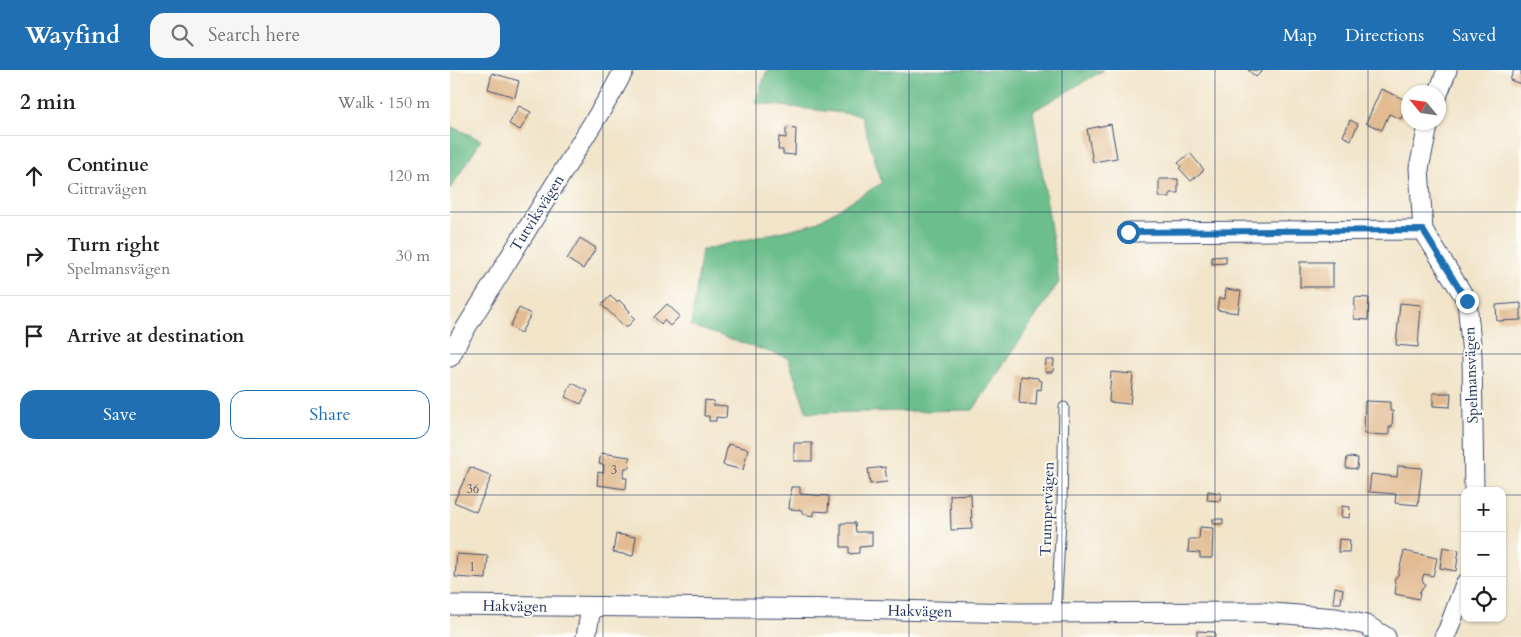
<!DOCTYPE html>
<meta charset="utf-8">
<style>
:root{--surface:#fff;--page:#f6f6f6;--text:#202124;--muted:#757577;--line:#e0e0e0;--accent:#1f6fb2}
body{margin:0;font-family:Cardo,serif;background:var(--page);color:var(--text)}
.controls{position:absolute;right:15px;bottom:15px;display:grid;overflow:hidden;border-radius:10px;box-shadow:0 1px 4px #0004}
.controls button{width:45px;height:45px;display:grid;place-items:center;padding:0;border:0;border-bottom:1px solid var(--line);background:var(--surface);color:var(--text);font:25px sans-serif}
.compass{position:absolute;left:951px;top:15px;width:45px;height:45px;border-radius:50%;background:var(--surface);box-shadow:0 1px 4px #0004;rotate:299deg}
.stop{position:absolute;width:15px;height:15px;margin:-11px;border:4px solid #1f6fb2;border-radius:50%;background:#fff}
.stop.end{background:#1f6fb2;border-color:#fff;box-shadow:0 1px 5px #0008}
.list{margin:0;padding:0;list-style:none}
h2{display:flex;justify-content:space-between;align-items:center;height:65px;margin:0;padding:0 20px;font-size:21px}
h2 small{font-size:16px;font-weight:400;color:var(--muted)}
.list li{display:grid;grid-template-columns:32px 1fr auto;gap:15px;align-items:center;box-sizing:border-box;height:80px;padding:0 20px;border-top:1px solid var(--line)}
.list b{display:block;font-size:19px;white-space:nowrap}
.list p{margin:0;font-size:16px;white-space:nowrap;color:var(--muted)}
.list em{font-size:16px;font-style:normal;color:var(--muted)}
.actions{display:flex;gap:10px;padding:15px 20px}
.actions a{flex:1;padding:11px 0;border:1px solid var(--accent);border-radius:15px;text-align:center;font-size:18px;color:var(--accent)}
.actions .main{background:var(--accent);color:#fff}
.icon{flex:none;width:28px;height:28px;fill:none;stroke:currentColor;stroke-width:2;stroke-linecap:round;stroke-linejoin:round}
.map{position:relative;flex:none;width:1071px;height:567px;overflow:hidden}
header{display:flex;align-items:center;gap:30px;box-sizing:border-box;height:70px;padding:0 25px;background:var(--accent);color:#fff}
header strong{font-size:24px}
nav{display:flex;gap:28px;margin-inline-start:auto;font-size:18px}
.search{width:350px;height:45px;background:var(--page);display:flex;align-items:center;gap:12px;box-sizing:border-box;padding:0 18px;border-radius:15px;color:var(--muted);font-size:19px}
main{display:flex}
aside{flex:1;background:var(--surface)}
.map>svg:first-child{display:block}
.forest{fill:#6cbe8b;stroke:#447674}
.building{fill:#e2bb92}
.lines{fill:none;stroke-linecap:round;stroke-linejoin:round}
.lane-casing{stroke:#3b4a6e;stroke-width:11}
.street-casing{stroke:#3b4a6e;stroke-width:21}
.lane{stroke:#fff;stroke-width:9}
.street{stroke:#fff;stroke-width:19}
.route{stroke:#1f6fb2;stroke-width:6}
.grid{fill:none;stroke:#1b2f5e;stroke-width:1;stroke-opacity:0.55}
.labels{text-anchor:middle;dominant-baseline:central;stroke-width:4;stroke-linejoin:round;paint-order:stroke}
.number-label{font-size:12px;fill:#4d526b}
.street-label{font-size:15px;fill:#1b2f5e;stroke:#fdfcf7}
</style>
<header>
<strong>Wayfind</strong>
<div class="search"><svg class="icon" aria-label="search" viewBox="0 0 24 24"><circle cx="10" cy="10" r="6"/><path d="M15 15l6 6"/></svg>Search here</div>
<nav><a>Map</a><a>Directions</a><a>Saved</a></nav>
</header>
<main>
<aside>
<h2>2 min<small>Walk · 150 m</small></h2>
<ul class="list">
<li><svg class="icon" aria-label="ahead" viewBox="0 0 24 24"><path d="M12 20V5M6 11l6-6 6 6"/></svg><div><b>Continue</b><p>Cittravägen</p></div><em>120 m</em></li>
<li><svg class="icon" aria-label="right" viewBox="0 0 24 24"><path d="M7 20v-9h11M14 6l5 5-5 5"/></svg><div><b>Turn right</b><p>Spelmansvägen</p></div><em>30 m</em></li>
<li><svg class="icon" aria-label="arrive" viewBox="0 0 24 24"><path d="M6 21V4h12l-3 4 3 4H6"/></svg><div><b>Arrive at destination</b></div></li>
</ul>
<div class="actions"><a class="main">Save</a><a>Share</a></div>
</aside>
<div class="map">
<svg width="1071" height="567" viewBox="0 0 1071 567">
<rect width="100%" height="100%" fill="#fdfcf7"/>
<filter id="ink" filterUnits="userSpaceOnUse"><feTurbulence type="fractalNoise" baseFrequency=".02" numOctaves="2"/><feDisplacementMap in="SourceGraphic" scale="10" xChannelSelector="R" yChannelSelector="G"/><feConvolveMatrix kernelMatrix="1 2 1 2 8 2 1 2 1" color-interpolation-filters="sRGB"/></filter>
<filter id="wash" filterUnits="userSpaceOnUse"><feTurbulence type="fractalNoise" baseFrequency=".0096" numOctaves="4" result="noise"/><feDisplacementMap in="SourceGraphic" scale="20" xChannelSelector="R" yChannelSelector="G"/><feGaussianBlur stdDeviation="1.12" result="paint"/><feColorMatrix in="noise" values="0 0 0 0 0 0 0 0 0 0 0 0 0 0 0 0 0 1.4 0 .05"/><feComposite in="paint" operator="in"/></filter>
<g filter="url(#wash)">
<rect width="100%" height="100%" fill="#f1e4c9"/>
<g class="forest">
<path d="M317 0H654L583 41 609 212 523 340 357 343 338 288 241 256 252 180 363 154 432 113 411 45 305 33Z"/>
<path d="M0 56 31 70 0 119Z"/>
</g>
<g id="blocks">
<g class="building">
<path d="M798 0H813L806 7Z"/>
<path d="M1064 0H1071V14L1060 10Z"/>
<path d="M42 3 69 11 65 27 38 19Z"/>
<path d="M931 19 958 31 951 49 939 44 932 60 916 53Z"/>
<path d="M69 36 81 42 70 60 59 54Z"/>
<path d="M900 50 908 54 901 70 893 66Z"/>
<path d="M661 54 667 88 643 92 637 59Z"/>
<path d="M336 58 346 59 345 85 333 84V80H328L329 67 336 68Z"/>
<path d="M740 83 754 100 741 111 729 98 731 96 728 93Z"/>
<path d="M709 109H728V123H720V127H709Z"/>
<path d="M130 168 146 178 133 199 117 189Z"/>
<path d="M776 186V193L762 194V187Z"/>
<rect x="850" y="192" width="33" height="25"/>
<path d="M776 219 791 221 788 243 767 240 769 228 775 229Z"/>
<path d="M160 226 167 232 169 230 180 241 179 243 185 249 176 258 152 235Z"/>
<path d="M905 227 919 228 918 250 904 249Z"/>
<path d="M950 233 971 235 968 277 946 275Z"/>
<path d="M1071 233V250L1047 251 1046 235Z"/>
<path d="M217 234 230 246 220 256 214 250 211 254 204 247Z"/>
<path d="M69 238 81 244 71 263 60 257Z"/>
<path d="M596 290H604L603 302H595Z"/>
<path d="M661 302 683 304 680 334 659 332Z"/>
<path d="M571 306 588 308V310L592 311 591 320 587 319 586 335 569 333Z"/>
<path d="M122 313 138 321 131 334 115 327Z"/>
<path d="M983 323H1001L1000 337 983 336Z"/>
<path d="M255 330 264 331 263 335 277 336 276 348 266 347V351H259V346H254Z"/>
<path d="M915 331 940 332V341H943L942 357H939V365L914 364Z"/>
<rect x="344" y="373" width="18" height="18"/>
<path d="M278 374 298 379 293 400 273 395Z"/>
<path d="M151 383 180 387 179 398H175L173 408H177L176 419 147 415 148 402 153 403 154 395 149 394Z"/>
<path d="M897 387 908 388 907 399 896 398Z"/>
<path d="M948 396 972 398 968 435 945 433 946 424 919 422 921 404 947 407Z"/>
<path d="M20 397 42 406 26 442 4 432Z"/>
<path d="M435 397 437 412 420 414 418 399Z"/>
<path d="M341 417H350V424L379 426 378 442 364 441V446L352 444V440L339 439Z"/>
<path d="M758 421 771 423 770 431 757 430Z"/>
<path d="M521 424 522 459 501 460 500 425Z"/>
<path d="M892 436 900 437 899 448 891 447Z"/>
<rect x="763" y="449" width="10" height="5"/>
<path d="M391 453H405L406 462H422V476L409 477V483L399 484V477H391Z"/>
<path d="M750 457 763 458 762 488H750V483L738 482 739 469H749Z"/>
<path d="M166 464 186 467 183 486 163 482Z"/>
<path d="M889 469 900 470 899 482H888Z"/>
<path d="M993 477 1009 480 1006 501 990 498Z"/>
<path d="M954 481 987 488 983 506 974 504 972 510 975 516 970 521 969 529 945 524 946 516 944 510 948 505Z"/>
<path d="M7 484 38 486 36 509 5 507Z"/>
<path d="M885 517 893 519 891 533H883Z"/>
<path d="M747 561 765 562V567H747Z"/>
</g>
</g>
</g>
<g filter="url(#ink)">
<use href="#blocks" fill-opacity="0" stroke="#3b4a6e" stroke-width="1"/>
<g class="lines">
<g class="lane-casing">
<path id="lane" d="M606 543 612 431 614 337"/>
</g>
<g class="street-casing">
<g id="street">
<path d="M988 24 997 0"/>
<path d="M979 52 969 98 973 160 1017 231 1022 285 1024 421"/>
<path d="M678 162 973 160"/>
<path d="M0 287 9 269 161 24 174 0"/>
<path d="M0 535 399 539 570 543 812 542 886 548 916 555 936 567"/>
<path d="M136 567 141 538"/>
<path d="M994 567 998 560 1015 514"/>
</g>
</g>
<use href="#lane" class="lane"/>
<use href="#street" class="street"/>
</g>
</g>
<g class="lines" filter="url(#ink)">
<path class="route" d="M678 162 973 160 1017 231"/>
</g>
<path class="grid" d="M153 0V567M306 0V567M459 0V567M612 0V567M765 0V567M918 0V567M0 142H1071M0 284H1071M0 425H1015M1052 425H1071"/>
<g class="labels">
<g class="number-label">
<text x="164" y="400">3</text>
<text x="23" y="419">36</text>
<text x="22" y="497">1</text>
</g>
<g class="street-label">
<text transform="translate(87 143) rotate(-58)">Tutviksvägen</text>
<text transform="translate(1021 305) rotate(-92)">Spelmansvägen</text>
<text transform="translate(597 439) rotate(-88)">Trumpetvägen</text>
<text transform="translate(65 536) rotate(1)">Hakvägen</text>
<text transform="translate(470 541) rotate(1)">Hakvägen</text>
</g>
</g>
</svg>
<div class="controls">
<button>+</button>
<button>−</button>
<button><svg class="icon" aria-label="locate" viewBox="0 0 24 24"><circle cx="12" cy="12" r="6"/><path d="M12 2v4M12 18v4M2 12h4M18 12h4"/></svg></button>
</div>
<svg class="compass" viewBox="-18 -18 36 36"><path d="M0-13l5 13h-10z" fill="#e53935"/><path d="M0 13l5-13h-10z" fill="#757577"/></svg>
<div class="stop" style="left:678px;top:162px"></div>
<div class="stop end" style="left:1017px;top:231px"></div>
</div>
</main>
